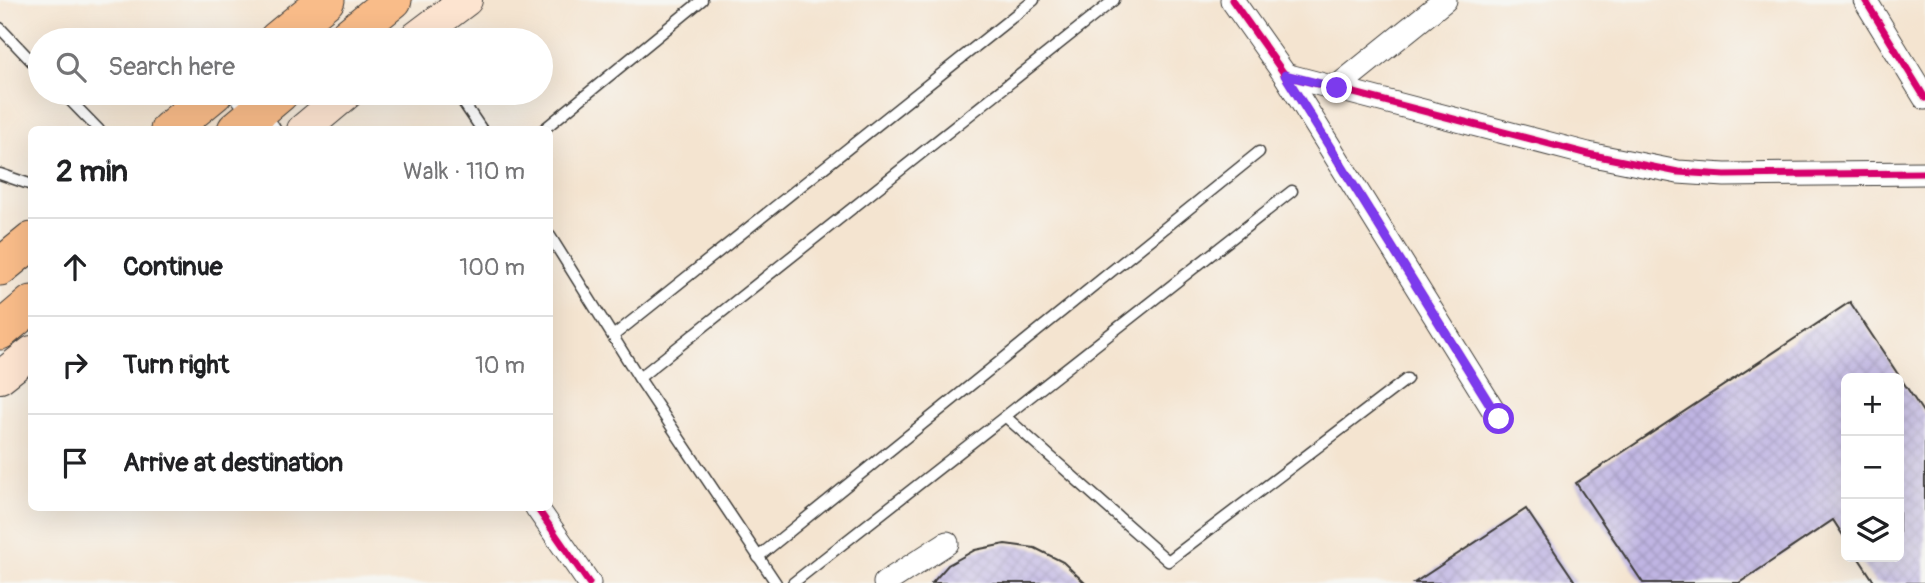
<!DOCTYPE html>
<meta charset="utf-8">
<style>
:root{--surface:#fff;--page:#f2f2f2;--text:#202124;--muted:#757577;--line:#e0e0e0}
body{margin:0;font-family:Pangolin,sans-serif;background:var(--page);color:var(--text)}
.controls{position:absolute;right:21px;bottom:21px;display:grid;overflow:hidden;border-radius:10px;box-shadow:0 7px 28px #0002}
.controls button{width:63px;height:63px;display:grid;place-items:center;padding:0;border:0;border-bottom:2px solid var(--line);background:var(--surface);color:var(--text);font:35px sans-serif}
.stop{position:absolute;width:21px;height:21px;margin:-16px;border:5px solid #7c3aed;border-radius:50%;background:#fff}
.stop.end{background:#7c3aed;border-color:#fff;box-shadow:0 2px 7px #0008}
.list{margin:0;padding:0;list-style:none}
h2{display:flex;justify-content:space-between;align-items:center;height:91px;margin:0;padding:0 28px;font-size:30px}
h2 small{font-size:23px;font-weight:400;color:var(--muted)}
.list li{display:grid;grid-template-columns:46px 1fr auto;gap:21px;align-items:center;box-sizing:border-box;height:98px;padding:0 28px;border-top:2px solid var(--line)}
.list b{display:block;font-size:26px;white-space:nowrap}
.list em{font-size:23px;font-style:normal;color:var(--muted)}
.icon{flex:none;width:38px;height:38px;fill:none;stroke:currentColor;stroke-width:2;stroke-linecap:round;stroke-linejoin:round}
.map{position:relative;flex:none;width:1925px;height:583px;overflow:hidden}
.search{position:absolute;background:var(--surface);box-shadow:0 7px 28px #0002;left:28px;top:28px;width:525px;height:77px;display:flex;align-items:center;gap:18px;box-sizing:border-box;padding:0 24px;border-radius:38px;color:var(--muted);font-size:26px}
.panel{position:absolute;background:var(--surface);box-shadow:0 7px 28px #0002;left:28px;top:126px;width:525px;height:385px;border-radius:10px}
.map>svg:first-child{display:block}
.building{fill:url(#building-cross-hatch)}
.lines{fill:none;stroke-linecap:round;stroke-linejoin:round}
.lane-casing{stroke:#3c3a37;stroke-width:13}
.street-casing{stroke:#3c3a37;stroke-width:25}
.secondary-casing{stroke:#3c3a37;stroke-width:34}
.primary-casing{stroke:#3c3a37;stroke-width:39}
.lane{stroke:#fff;stroke-width:10}
.street{stroke:#fff;stroke-width:23}
.secondary{stroke:#fde4d0;stroke-width:32}
.primary{stroke:#f9bc89;stroke-width:37}
.cycleway-casing{stroke:#f6f6f2;stroke-width:11}
.cycleway{stroke:#d6006c;stroke-width:7}
.route{stroke:#7c3aed;stroke-width:9}
</style>
<div class="map">
<svg width="1925" height="583" viewBox="0 0 1925 583">
<defs>
<pattern id="building-cross-hatch" width="8" height="8" patternUnits="userSpaceOnUse" patternTransform="scale(1.75)"><rect width="8" height="8" fill="#c0b5e3"/><path d="M0 0l8 8M0 8l8-8" fill="none" stroke="#a49bc2"/></pattern>
</defs>
<rect width="100%" height="100%" fill="#f6f6f2"/>
<filter id="ink" filterUnits="userSpaceOnUse"><feTurbulence type="fractalNoise" baseFrequency=".0143" numOctaves="2"/><feDisplacementMap in="SourceGraphic" scale="14" xChannelSelector="R" yChannelSelector="G"/><feConvolveMatrix kernelMatrix="1 2 1 2 8 2 1 2 1" color-interpolation-filters="sRGB"/></filter>
<filter id="wash" filterUnits="userSpaceOnUse"><feTurbulence type="fractalNoise" baseFrequency=".00686" numOctaves="4" result="noise"/><feDisplacementMap in="SourceGraphic" scale="28" xChannelSelector="R" yChannelSelector="G"/><feGaussianBlur stdDeviation="1.57" result="paint"/><feColorMatrix in="noise" values="0 0 0 0 0 0 0 0 0 0 0 0 0 0 0 0 0 1.4 0 .05"/><feComposite in="paint" operator="in"/></filter>
<g filter="url(#wash)">
<rect width="100%" height="100%" fill="#f4e4d0"/>
<g id="blocks">
<g class="building">
<path d="M1850 302 1925 415V583H1875L1858 557H1899V378H1846V540L1833 520 1739 583H1643L1576 483Z"/>
<path d="M1526 509 1576 583H1414Z"/>
<path d="M1005 544 1035 548 1063 562 1085 583H932L948 565 975 550Z"/>
</g>
</g>
</g>
<g filter="url(#ink)">
<use href="#blocks" fill-opacity="0" stroke="#3c3a37" stroke-width="2"/>
<g class="lines">
<g class="lane-casing">
<g id="lane">
<path d="M0 28 40 70"/>
<path d="M63 93 99 130"/>
<path d="M457 93 482 130"/>
<path d="M543 130 702 0"/>
<path d="M0 174 32 185"/>
<path d="M550 236 639 378 776 583"/>
<path d="M613 336 1034 0"/>
<path d="M639 378 1114 0"/>
<path d="M1007 418 1168 561 1407 379"/>
<path d="M758 557 1259 152"/>
<path d="M793 583 1292 191"/>
</g>
</g>
<g class="street-casing">
<g id="street">
<path d="M1232 0 1285 75 1588 154 1678 172 1725 175 1925 173"/>
<path d="M1865 0 1925 98"/>
<path d="M1285 75 1499 419"/>
<path d="M1337 87 1445 0"/>
<path d="M240 93 269 130"/>
<path d="M537 508 589 583"/>
<path d="M885 583 947 543"/>
</g>
</g>
<g class="secondary-casing">
<g id="secondary">
<path d="M413 40 466 0"/>
<path d="M303 130 347 93"/>
<path d="M0 377 32 352"/>
</g>
</g>
<g class="primary-casing">
<g id="primary">
<path d="M277 40 326 0"/>
<path d="M344 40 393 0"/>
<path d="M169 130 214 93"/>
<path d="M236 130 280 93"/>
<path d="M0 267 32 241"/>
<path d="M0 331 32 304"/>
</g>
</g>
<use href="#lane" class="lane"/>
<use href="#street" class="street"/>
<use href="#secondary" class="secondary"/>
<use href="#primary" class="primary"/>
<g class="cycleway-casing">
<g id="cycleway">
<path d="M1232 0 1285 75 1588 154 1678 172 1725 175 1925 173"/>
<path d="M1865 0 1925 98"/>
<path d="M1285 75 1499 419"/>
<path d="M537 508 589 583"/>
</g>
</g>
<use href="#cycleway" class="cycleway"/>
</g>
</g>
<g class="lines" filter="url(#ink)">
<path class="route" d="M1337 88 1285 75 1499 419"/>
</g>
</svg>
<div class="controls">
<button>+</button>
<button>−</button>
<button><svg class="icon" aria-label="layers" viewBox="0 0 24 24"><path d="M12 4l9 5-9 5-9-5zM3 14l9 5 9-5"/></svg></button>
</div>
<div class="stop" style="left:1499px;top:419px"></div>
<div class="stop end" style="left:1337px;top:88px"></div>
<div class="search"><svg class="icon" aria-label="search" viewBox="0 0 24 24"><circle cx="10" cy="10" r="6"/><path d="M15 15l6 6"/></svg>Search here</div>
<section class="panel">
<h2>2 min<small>Walk · 110 m</small></h2>
<ul class="list">
<li><svg class="icon" aria-label="ahead" viewBox="0 0 24 24"><path d="M12 20V5M6 11l6-6 6 6"/></svg><div><b>Continue</b></div><em>100 m</em></li>
<li><svg class="icon" aria-label="right" viewBox="0 0 24 24"><path d="M7 20v-9h11M14 6l5 5-5 5"/></svg><div><b>Turn right</b></div><em>10 m</em></li>
<li><svg class="icon" aria-label="arrive" viewBox="0 0 24 24"><path d="M6 21V4h12l-3 4 3 4H6"/></svg><div><b>Arrive at destination</b></div></li>
</ul>
</section>
</div>
